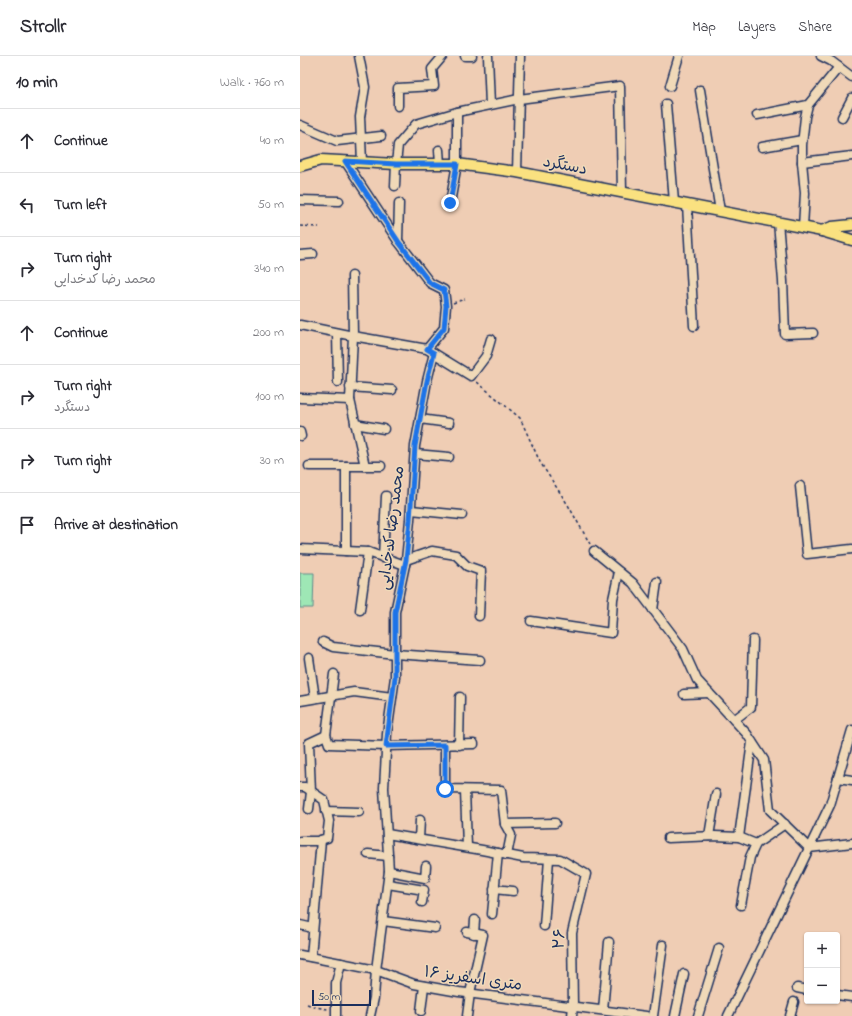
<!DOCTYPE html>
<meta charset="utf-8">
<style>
:root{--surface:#fff;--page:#f2f2f3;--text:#2b2b33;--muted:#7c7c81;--line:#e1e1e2}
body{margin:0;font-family:"Indie Flower","Playpen Sans Arabic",sans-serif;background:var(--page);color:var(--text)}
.controls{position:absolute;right:12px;bottom:12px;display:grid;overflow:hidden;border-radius:4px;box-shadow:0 1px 3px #0004}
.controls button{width:36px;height:36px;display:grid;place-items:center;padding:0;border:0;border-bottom:1px solid var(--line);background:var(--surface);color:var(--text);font:20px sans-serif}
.scale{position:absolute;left:12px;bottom:10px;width:59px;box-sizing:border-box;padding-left:4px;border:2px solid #1b2f5e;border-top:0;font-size:11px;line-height:14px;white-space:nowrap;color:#1b2f5e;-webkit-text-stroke:3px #f0d9b8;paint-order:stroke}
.stop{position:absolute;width:12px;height:12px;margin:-9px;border:3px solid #1a73e8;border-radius:50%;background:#fff}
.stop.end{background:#1a73e8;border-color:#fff;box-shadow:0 1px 4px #0008}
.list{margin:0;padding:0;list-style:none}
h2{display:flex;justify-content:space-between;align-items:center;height:52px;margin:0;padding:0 16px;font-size:17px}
h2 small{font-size:13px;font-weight:400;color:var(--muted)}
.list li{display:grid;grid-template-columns:26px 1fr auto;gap:12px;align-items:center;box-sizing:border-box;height:64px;padding:0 16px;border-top:1px solid var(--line)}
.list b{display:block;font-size:15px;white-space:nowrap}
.list p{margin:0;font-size:13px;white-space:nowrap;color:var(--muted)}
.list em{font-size:13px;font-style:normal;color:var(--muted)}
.icon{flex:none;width:22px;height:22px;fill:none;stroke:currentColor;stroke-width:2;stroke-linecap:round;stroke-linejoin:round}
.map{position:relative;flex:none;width:552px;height:960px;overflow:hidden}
header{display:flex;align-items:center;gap:24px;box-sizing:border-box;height:56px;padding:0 20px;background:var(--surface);border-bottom:1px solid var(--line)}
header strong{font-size:19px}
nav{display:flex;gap:22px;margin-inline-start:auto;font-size:14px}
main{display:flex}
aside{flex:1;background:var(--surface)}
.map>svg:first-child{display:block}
.green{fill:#9ee7b5;stroke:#5c8b8a}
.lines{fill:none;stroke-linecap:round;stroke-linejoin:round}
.minor-casing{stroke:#1b2f5e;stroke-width:11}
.major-casing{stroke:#1b2f5e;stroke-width:13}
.path{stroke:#1b2f5e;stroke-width:1.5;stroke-dasharray:3 3;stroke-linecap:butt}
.minor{stroke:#f0d9b8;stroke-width:8}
.major{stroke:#fae180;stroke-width:10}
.route{stroke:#1a73e8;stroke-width:5}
.labels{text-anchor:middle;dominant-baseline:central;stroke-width:3;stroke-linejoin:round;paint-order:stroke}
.street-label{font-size:16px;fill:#1b2f5e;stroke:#f0d9b8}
</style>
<header>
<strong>Strollr</strong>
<nav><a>Map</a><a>Layers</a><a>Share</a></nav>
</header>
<main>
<aside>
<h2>10 min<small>Walk · 760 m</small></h2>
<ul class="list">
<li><svg class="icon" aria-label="ahead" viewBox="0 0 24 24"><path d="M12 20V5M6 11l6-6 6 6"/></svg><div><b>Continue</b></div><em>40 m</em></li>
<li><svg class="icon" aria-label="left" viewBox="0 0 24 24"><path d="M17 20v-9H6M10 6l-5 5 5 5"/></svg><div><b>Turn left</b></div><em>50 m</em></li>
<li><svg class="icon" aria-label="right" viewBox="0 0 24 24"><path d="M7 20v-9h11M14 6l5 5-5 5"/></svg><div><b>Turn right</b><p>محمد رضا کدخدایی</p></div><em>340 m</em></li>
<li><svg class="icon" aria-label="ahead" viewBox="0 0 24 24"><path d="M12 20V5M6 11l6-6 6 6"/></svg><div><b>Continue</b></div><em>200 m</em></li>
<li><svg class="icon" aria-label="right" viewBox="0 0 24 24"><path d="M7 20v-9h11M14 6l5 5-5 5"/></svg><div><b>Turn right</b><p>دستگرد</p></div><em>100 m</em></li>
<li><svg class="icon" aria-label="right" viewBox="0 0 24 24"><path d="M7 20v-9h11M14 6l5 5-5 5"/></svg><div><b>Turn right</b></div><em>30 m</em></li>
<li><svg class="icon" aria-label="arrive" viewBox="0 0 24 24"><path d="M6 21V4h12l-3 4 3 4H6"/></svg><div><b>Arrive at destination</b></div></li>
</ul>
</aside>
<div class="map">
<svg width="552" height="960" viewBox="0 0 552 960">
<rect width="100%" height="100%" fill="#efcdb4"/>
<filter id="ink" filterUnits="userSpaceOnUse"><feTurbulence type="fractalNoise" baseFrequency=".025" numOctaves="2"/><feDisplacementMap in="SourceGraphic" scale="8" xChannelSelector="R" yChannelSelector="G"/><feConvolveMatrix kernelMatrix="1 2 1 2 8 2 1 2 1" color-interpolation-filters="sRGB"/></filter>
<g filter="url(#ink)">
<path class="green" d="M0 517H14L13 552H0Z"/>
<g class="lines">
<g class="minor-casing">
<g id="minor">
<path d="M59 0 65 31 60 61 62 106"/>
<path d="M165 0H172"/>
<path d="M188 0 190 49"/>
<path d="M521 0 531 5 552 21"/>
<path d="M370 30 379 0"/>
<path d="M400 34 420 155"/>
<path d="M366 48 374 146"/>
<path d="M98 50V32L134 30 132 13 143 0"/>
<path d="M457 59 508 49"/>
<path d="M542 61 552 42"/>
<path d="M0 69 37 85 81 80"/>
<path d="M462 91 502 84"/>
<path d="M139 94 140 108"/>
<path d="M45 105 98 185 130 227 144 234 146 250 144 272 127 293"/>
<path d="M502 106 552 100"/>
<path d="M217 116 220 0"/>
<path d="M95 130 96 108 98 89 116 68 157 56 219 43 320 30 322 136"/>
<path d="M0 144 39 145"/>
<path d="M150 147 157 108V56"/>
<path d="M387 149 394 270"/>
<path d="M478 166 483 225 485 278 513 277"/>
<path d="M503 171 505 137 502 106V89L505 61 508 49 539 11"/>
<path d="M98 185 99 147"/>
<path d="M0 199 13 198"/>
<path d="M52 220 53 280 127 293 171 320 186 300 191 283"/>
<path d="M0 269 53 280 50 344 0 342"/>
<path d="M37 277 38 326"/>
<path d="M50 331 92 334"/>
<path d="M50 344 65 410"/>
<path d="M120 363 149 367"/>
<path d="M55 368 84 373"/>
<path d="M0 376 1 380"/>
<path d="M115 398 149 401"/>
<path d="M9 410H81"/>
<path d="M500 430 507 498 552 493"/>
<path d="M111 454 162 459"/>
<path d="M0 493 68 496 105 509"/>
<path d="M46 495V410"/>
<path d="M294 495 333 527 383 593 397 624 447 678 464 704 470 754 509 792 552 787"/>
<path d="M83 502 86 440"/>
<path d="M106 504 132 495 156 499 167 510 181 515 179 560"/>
<path d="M60 554 68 496"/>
<path d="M353 554 357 526"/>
<path d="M231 565 311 577 313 543 319 516"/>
<path d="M23 586 33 591 95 598 180 604"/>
<path d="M9 602 15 642"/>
<path d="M34 618 26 679 29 688 86 690 174 688"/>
<path d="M384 638 409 637"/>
<path d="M0 645 54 636 92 641"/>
<path d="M434 664 451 651 453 584"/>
<path d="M145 689V733L201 734 205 768 211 779 207 799"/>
<path d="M159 689 160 641"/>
<path d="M538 722 552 724"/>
<path d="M0 731H5L24 744 29 765 27 782 17 785H0"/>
<path d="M165 734 167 791"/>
<path d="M9 753 11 736 9 687 26 679"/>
<path d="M26 755 59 756"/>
<path d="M205 768 255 767"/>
<path d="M87 778 182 794 223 802 260 803 286 818 272 877 273 950 272 960"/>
<path d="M409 780 416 738"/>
<path d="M439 781 452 686"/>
<path d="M368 782 415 780 439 781 456 788"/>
<path d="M119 783 120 764"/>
<path d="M68 798 88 800"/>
<path d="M89 815 125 822 126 810"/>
<path d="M88 828 124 834 122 846"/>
<path d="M194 833 213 835"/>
<path d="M441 849 450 801 456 788 485 768"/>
<path d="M192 858 198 797"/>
<path d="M83 865 135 872"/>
<path d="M0 869 13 872"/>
<path d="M244 870 249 803"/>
<path d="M174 878 175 864"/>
<path d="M0 899 76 914 114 928 159 936 346 960"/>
<path d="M11 901 21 784"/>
<path d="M497 932 507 934"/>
<path d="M537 939 552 941"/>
<path d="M303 954 309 886"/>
<path d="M121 955 124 930"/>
<path d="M36 960V927L41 907"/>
<path d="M70 960 74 942 76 914 89 815 84 732 87 678 95 621V556L106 504 110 464 115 390 127 325 134 297"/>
<path d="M167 960 170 937 183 879 167 876"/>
<path d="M353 960 363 889"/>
<path d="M375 960 384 918"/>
<path d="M398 960 419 892"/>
<path d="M428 960 530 749 552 674"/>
<path d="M490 960 494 946"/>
</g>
</g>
<g class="major-casing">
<g id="major">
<path d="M0 110 21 104 96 108H157L217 116 522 175"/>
<path d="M552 169 532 171 522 175 552 184"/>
</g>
</g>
<g class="path">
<path d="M0 170 19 171"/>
<path d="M153 247 165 243"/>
<path d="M177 326 220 362 240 406 268 449 290 488"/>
<path d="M7 948 16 951 28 953"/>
</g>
<use href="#minor" class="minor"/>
<use href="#major" class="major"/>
</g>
</g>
<g class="lines" filter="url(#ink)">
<path class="route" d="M145 733V689L86 690 95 621V556L106 504 110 464 115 390 127 325 134 297 127 293 144 272 146 250 144 234 130 227 98 185 45 105 96 108H157L150 147"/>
</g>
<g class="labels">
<g class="street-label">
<text transform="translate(265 110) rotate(11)">دستگرد</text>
<text transform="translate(92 472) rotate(-83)">محمد رضا کدخدایی</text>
<text transform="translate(260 883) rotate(-86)">۲۶</text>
<text transform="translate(173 923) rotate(8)">۱۶ متری اسفریز</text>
</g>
</g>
</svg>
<div class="controls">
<button>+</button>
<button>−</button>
</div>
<div class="scale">50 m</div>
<div class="stop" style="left:145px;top:733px"></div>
<div class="stop end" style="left:150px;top:147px"></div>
</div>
</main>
